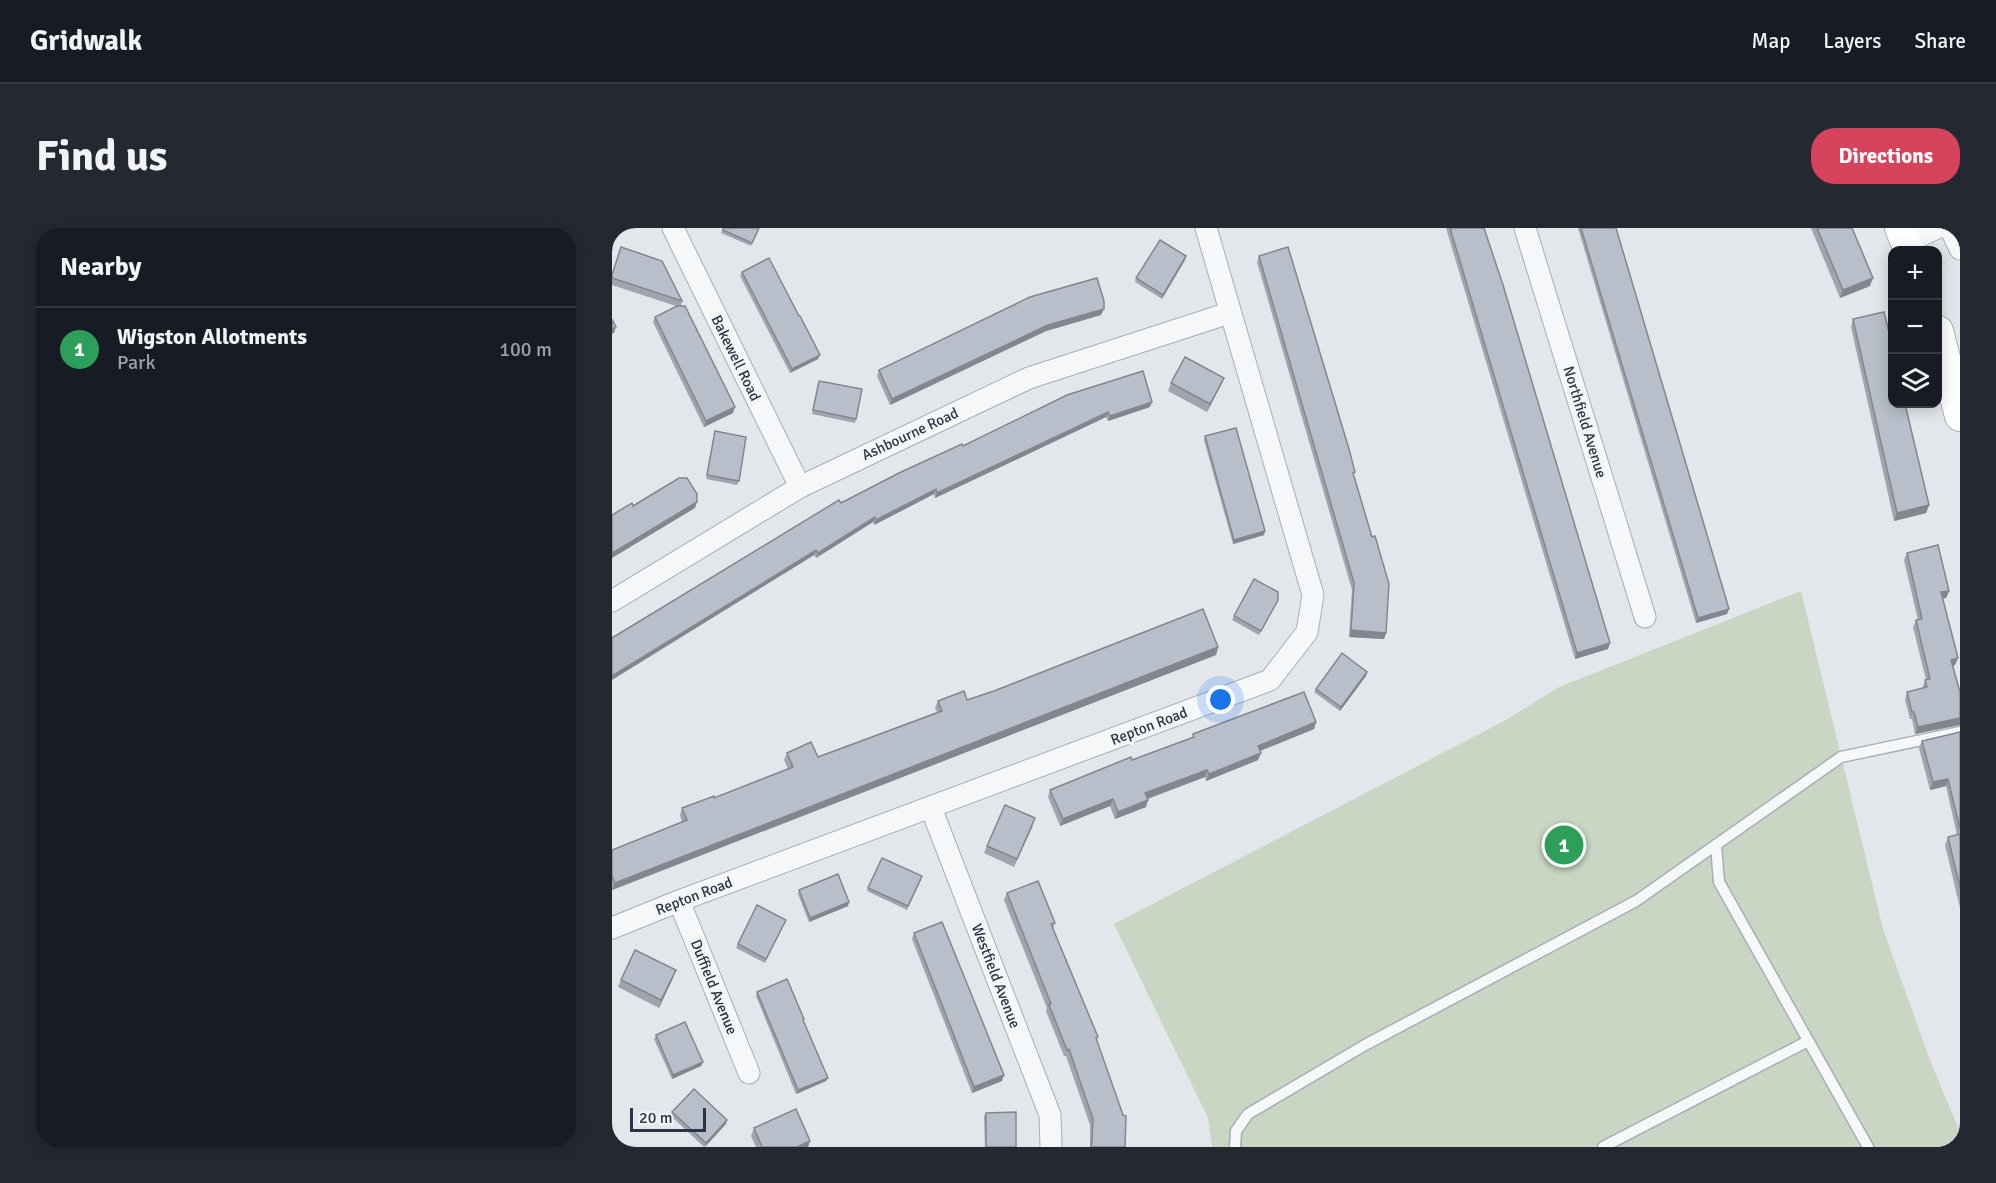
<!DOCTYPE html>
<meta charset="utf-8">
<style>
:root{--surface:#171b24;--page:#242831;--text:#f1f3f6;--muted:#9ea1a6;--line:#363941;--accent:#d5435c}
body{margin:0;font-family:Signika,sans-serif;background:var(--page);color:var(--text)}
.controls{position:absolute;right:18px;top:18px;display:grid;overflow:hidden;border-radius:12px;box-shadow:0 3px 15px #0003}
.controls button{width:54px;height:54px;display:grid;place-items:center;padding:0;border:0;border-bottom:2px solid var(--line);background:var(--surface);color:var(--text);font:30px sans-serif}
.scale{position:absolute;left:18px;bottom:15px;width:76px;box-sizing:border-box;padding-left:6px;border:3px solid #293445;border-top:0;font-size:16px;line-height:21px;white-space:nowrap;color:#293445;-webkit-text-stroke:4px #f3f5f8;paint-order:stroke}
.you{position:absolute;left:609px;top:472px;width:21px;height:21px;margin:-15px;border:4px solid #fff;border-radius:50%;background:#1a73e8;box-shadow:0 0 0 9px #1a73e833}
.badge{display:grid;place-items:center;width:39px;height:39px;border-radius:50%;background:var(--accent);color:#fff;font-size:20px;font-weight:700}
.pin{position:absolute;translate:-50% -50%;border:3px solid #fff;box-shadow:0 2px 6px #0006}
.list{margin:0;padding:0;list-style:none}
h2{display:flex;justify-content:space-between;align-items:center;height:78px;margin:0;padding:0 24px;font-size:26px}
h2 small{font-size:20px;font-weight:400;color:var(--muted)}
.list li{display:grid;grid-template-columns:39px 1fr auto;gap:18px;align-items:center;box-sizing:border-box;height:84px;padding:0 24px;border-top:2px solid var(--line)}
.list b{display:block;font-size:22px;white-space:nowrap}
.list p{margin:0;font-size:20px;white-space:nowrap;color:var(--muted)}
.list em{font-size:20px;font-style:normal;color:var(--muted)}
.icon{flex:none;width:33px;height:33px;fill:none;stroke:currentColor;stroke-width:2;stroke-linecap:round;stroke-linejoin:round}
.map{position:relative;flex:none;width:1348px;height:919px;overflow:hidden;border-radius:24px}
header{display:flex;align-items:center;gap:36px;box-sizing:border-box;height:84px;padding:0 30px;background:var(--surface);border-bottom:2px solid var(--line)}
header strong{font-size:28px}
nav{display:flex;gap:33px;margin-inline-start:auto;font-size:21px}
.intro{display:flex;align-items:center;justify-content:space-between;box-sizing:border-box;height:144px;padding:0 36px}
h1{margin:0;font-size:42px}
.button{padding:15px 27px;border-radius:24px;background:var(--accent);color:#fff;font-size:21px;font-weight:700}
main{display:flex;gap:36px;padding:0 36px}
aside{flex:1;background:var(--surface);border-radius:24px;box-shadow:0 3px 15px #0003}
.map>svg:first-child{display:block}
.green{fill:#c8d6c3}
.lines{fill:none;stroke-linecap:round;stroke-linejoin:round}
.lane-casing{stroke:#a7adb6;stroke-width:13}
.street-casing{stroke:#a7adb6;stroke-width:23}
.secondary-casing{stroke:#a7adb6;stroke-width:32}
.lane{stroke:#f6f7f9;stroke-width:10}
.street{stroke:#f6f7f9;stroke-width:21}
.secondary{stroke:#fff;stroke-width:30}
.wall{fill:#9fa4ae}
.shaded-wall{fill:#82868d}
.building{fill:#b9bfca;stroke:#82868d;stroke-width:1.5}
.labels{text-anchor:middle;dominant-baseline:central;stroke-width:6;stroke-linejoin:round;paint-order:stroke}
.street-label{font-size:15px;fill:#293445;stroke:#f3f5f8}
</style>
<header>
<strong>Gridwalk</strong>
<nav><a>Map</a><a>Layers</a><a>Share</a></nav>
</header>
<div class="intro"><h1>Find us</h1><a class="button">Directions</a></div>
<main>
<aside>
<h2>Nearby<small></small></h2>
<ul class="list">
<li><span class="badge" style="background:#2e9e5b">1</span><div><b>Wigston Allotments</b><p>Park</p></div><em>100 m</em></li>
</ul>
</aside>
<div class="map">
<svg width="1348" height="919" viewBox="0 0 1348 919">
<rect width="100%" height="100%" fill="#e3e6eb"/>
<path class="green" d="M1189 363 1271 701 1319 835 1348 904V919H600L596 890 502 696 894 492 947 459Z"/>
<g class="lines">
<g class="lane-casing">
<g id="lane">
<path d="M1104 617 1107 654 1256 919"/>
<path d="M623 919 624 903 636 886 753 817 1024 673 1229 529 1348 504"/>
<path d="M991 919 1196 813"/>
</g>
</g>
<g class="street-casing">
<g id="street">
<path d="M61 0 188 259"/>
<path d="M913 0 1033 389"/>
<path d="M1338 0 1348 21"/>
<path d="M1294 15 1325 0"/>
<path d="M0 373 188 259 417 150 617 85"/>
<path d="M319 580 438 887 439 919"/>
<path d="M67 673 137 845"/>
<path d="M0 700 67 673 658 452 695 404 701 367 594 0"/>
</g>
</g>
<g class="secondary-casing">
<g id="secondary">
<path d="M1288 0 1297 22"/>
<path d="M1326 103 1348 188"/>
</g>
</g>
<use href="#lane" class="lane"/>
<use href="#street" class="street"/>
<use href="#secondary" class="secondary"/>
</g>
<g class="wall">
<path d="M111 0H147L139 18 109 5Z"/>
<path d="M834 0H872L996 421 963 431Z"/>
<path d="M966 0H1004L1115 386 1084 395Z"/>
<path d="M1199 0H1240L1258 58 1228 70Z"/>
<path d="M647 28 742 248 760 309 774 405 772 411 737 409 740 362 645 34Z"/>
<path d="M573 32 550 71 523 54 524 50Z"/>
<path d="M130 44 187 88 206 131 178 145 128 48Z"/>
<path d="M0 47 70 73 69 78 121 185 92 199 41 94 43 89 64 78 0 57Z"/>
<path d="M489 87 434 103 278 177 265 148 267 142Z"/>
<path d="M1241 91 1317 277 1314 285 1282 293 1239 99Z"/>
<path d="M612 150 609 157 595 184 556 163 559 155Z"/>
<path d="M207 153 244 191 243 195 200 186Z"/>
<path d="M455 167 538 179 496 193 494 189 323 270 322 266 262 297 261 294 204 330 202 327 170 347 229 275 351 218Z"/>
<path d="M103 203 127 253 125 257 94 251Z"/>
<path d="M593 208 653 303 652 307 621 316 592 212Z"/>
<path d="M1295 325 1337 363 1334 370H1331L1343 437 1341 438 1348 464V497L1303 506 1300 491H1298L1293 472 1295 464 1310 461 1313 452H1314L1301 399 1304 392H1306L1292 332Z"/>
<path d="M666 372 647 407 620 392 622 388Z"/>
<path d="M606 419 604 427 0 662V622L70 594 68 587 70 580 102 570 176 541 172 532 175 525 206 529 325 484 323 480 326 473 355 472Z"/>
<path d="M754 448 728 483 702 464 704 461Z"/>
<path d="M704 494 702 501 648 523 646 532 594 553 593 549 536 571 534 579 503 591 498 578 448 598 436 569 438 562 580 510 581 506Z"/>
<path d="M1348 504V680L1333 617 1336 609 1345 607 1334 558 1318 562 1307 520 1310 513Z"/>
<path d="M421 598 402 639 372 625 375 618Z"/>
<path d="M309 652 295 682 255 663 256 660Z"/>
<path d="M187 662 236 678 197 694 186 666Z"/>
<path d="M395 665 443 695 441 701 485 812 513 919H478V897L454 828H452L434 783 435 780 392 672Z"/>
<path d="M174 692 153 735 124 720 126 716Z"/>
<path d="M302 705 390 853 360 865 300 711Z"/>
<path d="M61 750 47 780 6 759 9 752Z"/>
<path d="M145 764 192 791 191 794 214 853 184 866 144 768Z"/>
<path d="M44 807 91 834 89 838 60 851 42 811Z"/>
<path d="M60 884 114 896 92 919 59 888Z"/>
<path d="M374 885 404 919H373L372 888Z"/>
<path d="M142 900 198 913 196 919H144L139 908Z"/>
</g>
<g class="shaded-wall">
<path d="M574 28 573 32 550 71 551 67Z"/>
<path d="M1261 50 1258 58 1228 70 1231 62Z"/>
<path d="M492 81 489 87 434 103 278 177 280 171 436 97Z"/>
<path d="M4 99 2 105 0 106V101Z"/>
<path d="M208 127 206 131 178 145 180 141Z"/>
<path d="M612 150 609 157 595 184 598 176Z"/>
<path d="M540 174 538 179 496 193 498 188Z"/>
<path d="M123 179 121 185 92 199 94 193Z"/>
<path d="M496 184 494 189 323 270 325 265Z"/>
<path d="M324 261 322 266 262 297 264 292Z"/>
<path d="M85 274 83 280 0 330V325Z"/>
<path d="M1317 277 1314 285 1282 293 1285 285Z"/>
<path d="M263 289 261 294 204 330 206 325Z"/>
<path d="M653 303 652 307 621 316 622 312Z"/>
<path d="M204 322 202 327 0 452V448Z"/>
<path d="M1337 363 1334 370 1326 371 1329 364Z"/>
<path d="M1117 381 1115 386 1084 395 1086 390Z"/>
<path d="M739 402 774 405 772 411 737 409Z"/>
<path d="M998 415 996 421 963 431 965 425Z"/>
<path d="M606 419 604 427 0 662 3 655Z"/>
<path d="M1346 430 1343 437 1337 439 1339 432Z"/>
<path d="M755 444 754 448 728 483 729 479Z"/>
<path d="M1348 490V497L1303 506 1306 499Z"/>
<path d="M704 494 702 501 643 525 646 518Z"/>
<path d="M649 525 646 532 594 553 597 546Z"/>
<path d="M595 542 593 549 531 572 533 565Z"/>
<path d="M1336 551 1334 558 1318 562 1321 554Z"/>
<path d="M501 571 498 578 448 598 451 591Z"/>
<path d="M536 572 534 579 503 591 506 584Z"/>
<path d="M237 674 236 678 197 694 198 690Z"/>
<path d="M64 742 61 750 47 780 49 772Z"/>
<path d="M91 834 89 838 60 851 61 847Z"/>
<path d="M392 847 390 853 360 865 362 859Z"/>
<path d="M216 850 214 853 184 866 186 862Z"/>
<path d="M115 892 114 896 93 919 94 915Z"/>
<path d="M198 913 196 919H185Z"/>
</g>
<g class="building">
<path d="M111 0H147L140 15 111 2Z"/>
<path d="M838 0H872L891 57 998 415 965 425Z"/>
<path d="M969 0H1004L1117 381 1086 390Z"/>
<path d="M1205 0H1240L1261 50 1231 62Z"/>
<path d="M548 12 574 28 551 67 524 50Z"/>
<path d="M9 19 50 33 70 73 0 50V47Z"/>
<path d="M676 19 737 221 743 244 741 245 760 309 763 308 777 356 774 405 739 402 742 355 647 28Z"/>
<path d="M157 30 187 88H188L208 127 180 141 130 44Z"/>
<path d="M485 50 492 73V81L436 97 280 171 267 142 418 69Z"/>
<path d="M65 78H73L123 179 94 193 43 89Z"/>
<path d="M1272 84 1281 120V176H1293L1317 277 1285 285 1241 91Z"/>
<path d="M0 91 4 99 0 101Z"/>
<path d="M573 129 612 150 598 176 559 155Z"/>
<path d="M531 143 540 174 498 188 496 184 325 265 324 261 264 292 263 289 206 325 204 322 172 342 0 448V410L227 272 229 275 289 244 350 216 351 218 455 167Z"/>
<path d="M207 153 250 161 244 191 201 182Z"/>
<path d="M624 200 653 303 622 312 593 208Z"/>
<path d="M103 203 134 209 127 253 95 247Z"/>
<path d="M67 250H75L85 266V274L0 325V287L20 275 21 278Z"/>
<path d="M1326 317 1337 363 1329 364 1346 430 1339 432 1348 464V490L1306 499 1302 484H1300L1295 464 1315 459 1313 452 1318 451 1304 392 1310 391 1295 325Z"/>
<path d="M642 351 666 364V372L649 403 622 388Z"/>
<path d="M591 381 606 419 3 655 0 648V622L75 592 70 580 102 568V570L181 539 175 525 199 514 206 529 330 483 326 473 352 463 355 472 382 463Z"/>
<path d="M730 425 755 444 729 479 704 461Z"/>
<path d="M692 464 704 494 646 518 649 525 597 546 595 542 533 565 536 572 506 584 501 571 451 591 438 562 519 529 520 532 582 509 581 506Z"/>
<path d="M1348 504V601L1336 551 1321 554 1310 513Z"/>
<path d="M393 577 423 590 405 631 375 618Z"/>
<path d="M1348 606V660L1336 609Z"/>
<path d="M270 630 310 648 296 678 256 660Z"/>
<path d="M226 646 237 674 198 690 187 662Z"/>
<path d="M426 653 443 695 439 696 486 809 484 810 511 887 514 888 513 919H479L480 914 481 891 457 821 455 822 437 777 439 776 395 665Z"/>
<path d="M145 677 174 692 154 731 126 716Z"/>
<path d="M330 694 392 847 362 859 302 705Z"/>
<path d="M23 722 64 742 49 772 9 752Z"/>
<path d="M175 751 192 791 191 792 216 850 186 862 145 764Z"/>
<path d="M73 794 91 834 61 847 44 807Z"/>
<path d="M82 861 115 892 94 915 60 884Z"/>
<path d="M184 881 198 913 185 919H150L142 900Z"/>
<path d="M404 884V919H374V885Z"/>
</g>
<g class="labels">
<g class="street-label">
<text transform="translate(124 130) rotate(64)">Bakewell Road</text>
<text transform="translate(973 194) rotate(73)">Northfield Avenue</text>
<text transform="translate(298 206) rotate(-25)">Ashbourne Road</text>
<text transform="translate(537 498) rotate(-21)">Repton Road</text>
<text transform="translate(82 668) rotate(-21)">Repton Road</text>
<text transform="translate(384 748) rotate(69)">Westfield Avenue</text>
<text transform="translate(102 759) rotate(68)">Duffield Avenue</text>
</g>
</g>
</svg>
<div class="controls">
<button>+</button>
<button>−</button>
<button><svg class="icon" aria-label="layers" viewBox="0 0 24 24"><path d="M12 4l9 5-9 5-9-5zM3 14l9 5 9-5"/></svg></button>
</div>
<div class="scale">20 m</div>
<div class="you"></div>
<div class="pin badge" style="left:952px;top:617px;background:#2e9e5b">1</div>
</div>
</main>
